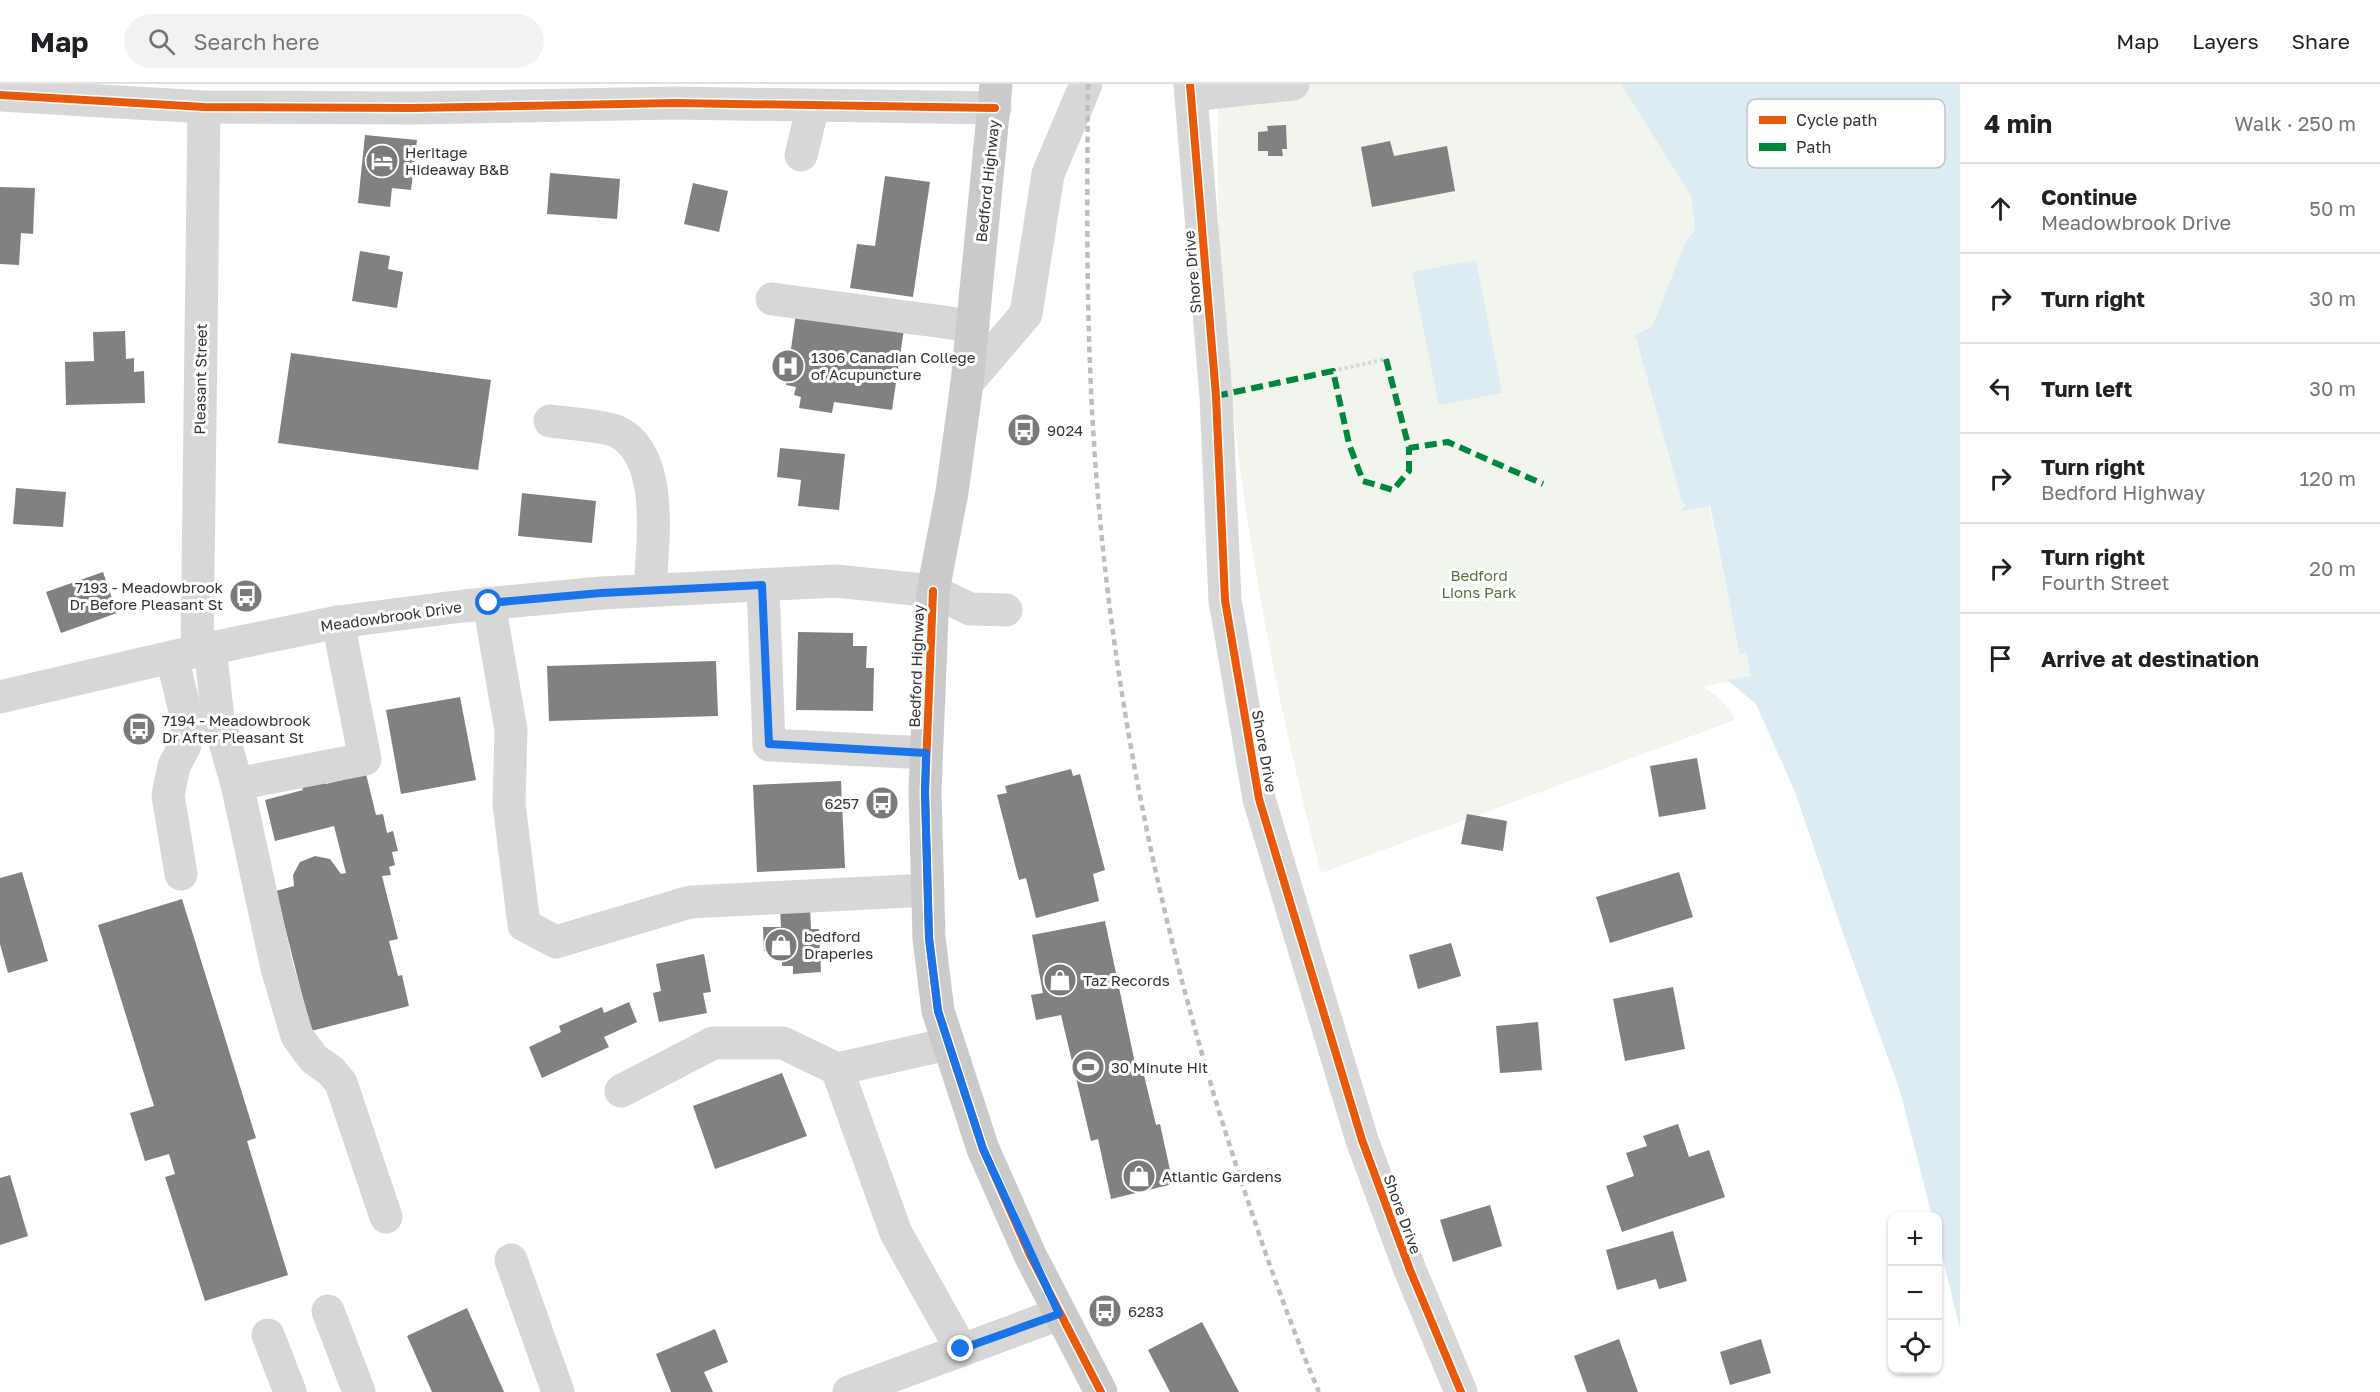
<!DOCTYPE html>
<meta charset="utf-8">
<style>
:root{--surface:#fff;--page:#f2f2f2;--text:#202124;--muted:#757577;--line:#e0e0e0}
body{margin:0;font-family:"Golos Text",sans-serif;background:var(--page);color:var(--text)}
.controls{position:absolute;right:18px;bottom:18px;display:grid;overflow:hidden;border-radius:12px;box-shadow:0 2px 4px #0004}
.controls button{width:54px;height:54px;display:grid;place-items:center;padding:0;border:0;border-bottom:2px solid var(--line);background:var(--surface);color:var(--text);font:30px sans-serif}
.stop{position:absolute;width:18px;height:18px;margin:-14px;border:4px solid #1a73e8;border-radius:50%;background:#fff}
.stop.end{background:#1a73e8;border-color:#fff;box-shadow:0 2px 6px #0008}
.list{margin:0;padding:0;list-style:none}
h2{display:flex;justify-content:space-between;align-items:center;height:78px;margin:0;padding:0 24px;font-size:26px}
h2 small{font-size:20px;font-weight:400;color:var(--muted)}
.list li{display:grid;grid-template-columns:39px 1fr auto;gap:18px;align-items:center;box-sizing:border-box;height:90px;padding:0 24px;border-top:2px solid var(--line)}
.list b{display:block;font-size:22px;white-space:nowrap}
.list p{margin:0;font-size:20px;white-space:nowrap;color:var(--muted)}
.list em{font-size:20px;font-style:normal;color:var(--muted)}
.icon{flex:none;width:33px;height:33px;fill:none;stroke:currentColor;stroke-width:2;stroke-linecap:round;stroke-linejoin:round}
.map{position:relative;flex:none;width:1960px;height:1308px;overflow:hidden}
header{display:flex;align-items:center;gap:36px;box-sizing:border-box;height:84px;padding:0 30px;background:var(--surface);border-bottom:2px solid var(--line)}
header strong{font-size:28px}
nav{display:flex;gap:33px;margin-inline-start:auto;font-size:21px}
.search{width:420px;height:54px;background:var(--page);display:flex;align-items:center;gap:15px;box-sizing:border-box;padding:0 21px;border-radius:33px;color:var(--muted);font-size:22px}
main{display:flex}
aside{flex:1;background:var(--surface)}
.map>svg:first-child{display:block}
.green{fill:#f1f5ed}
.water{fill:#ddebf3}
.building{fill:#818181}
.lines{fill:none;stroke-linecap:round;stroke-linejoin:round}
.path{stroke:#d6d6d6;stroke-width:4;stroke-dasharray:3 3;stroke-linecap:butt}
.minor{stroke:#d7d7d7;stroke-width:33}
.major{stroke:#cacaca;stroke-width:33}
.rail{stroke:#bebebe;stroke-width:4.5;stroke-dasharray:6 4.5;stroke-linecap:butt}
.quiet{stroke:#00873e;stroke-width:6;stroke-dasharray:12 6;stroke-linecap:butt}
.cycleway-casing{stroke:#fff;stroke-width:11}
.cycleway{stroke:#e8590c;stroke-width:8}
.route{stroke:#1a73e8;stroke-width:8}
.labels{text-anchor:middle;dominant-baseline:central;stroke-width:6;stroke-linejoin:round;paint-order:stroke}
.poi-label{font-size:15px;fill:#333;stroke:#fff;text-anchor:start}
.street-label{font-size:15px;fill:#333;stroke:#fff}
.park-label{font-size:15px;fill:#56703f;stroke:#fff}
.key{fill:#fff;stroke:#c2c2c2;stroke-width:1.5}
.key-label{font-size:16px;fill:#333}
</style>
<header>
<strong>Map</strong>
<div class="search"><svg class="icon" aria-label="search" viewBox="0 0 24 24"><circle cx="10" cy="10" r="6"/><path d="M15 15l6 6"/></svg>Search here</div>
<nav><a>Map</a><a>Layers</a><a>Share</a></nav>
</header>
<main>
<div class="map">
<svg width="1960" height="1308" viewBox="0 0 1960 1308">
<rect width="100%" height="100%" fill="#fff"/>
<path class="green" d="M1219 0H1621L1691 112 1695 146 1685 159 1654 238 1651 243 1635 251 1682 418 1686 420 1682 427 1709 422 1740 570 1746 568 1751 592 1703 603C1718 611 1727 621 1735 636L1321 789C1256 539 1209 259 1219 0Z"/>
<g class="water">
<path d="M1621 0H1960V1245L1938 1155V1132H1932L1900 1007 1844 852 1795 708 1756 620 1727 596 1751 592 1746 568 1740 571 1710 422 1681 427 1686 420 1682 418 1635 251 1651 243 1654 238 1685 159 1695 146 1691 112Z"/>
<path d="M1476 176 1502 309 1439 321 1412 188Z"/>
</g>
<g class="building">
<path d="M1286 41 1287 65H1282L1283 72H1268V67H1258V48L1268 47 1267 42Z"/>
<path d="M365 51 417 56 411 106 392 104 390 123 358 119Z"/>
<path d="M1390 57 1394 72 1447 62 1455 107 1372 123 1361 63Z"/>
<path d="M550 89 620 95 617 135 547 130Z"/>
<path d="M885 92 930 98 913 213 850 204 857 160 875 162Z"/>
<path d="M693 99 728 107 719 148 684 140Z"/>
<path d="M0 103 35 104 33 150 21 149 19 181 0 180Z"/>
<path d="M360 167 390 172 388 185 403 188 397 224 352 217Z"/>
<path d="M796 229 904 245 892 326 834 318 832 329 799 324 801 313 794 311 796 303 786 301Z"/>
<path d="M125 247 126 275 134 274V288L144 287 145 319 66 321 65 278 94 277 93 248Z"/>
<path d="M291 269 491 296 478 386 278 359Z"/>
<path d="M780 364 845 370 839 426 798 422 801 396 777 393Z"/>
<path d="M16 404 66 408 63 443 13 440Z"/>
<path d="M522 409 596 417 592 459 518 452Z"/>
<path d="M103 488 117 529 61 549 46 508Z"/>
<path d="M798 548 853 549V562H867L866 584H874L873 627 796 626Z"/>
<path d="M716 577 718 632 549 637 547 582Z"/>
<path d="M460 613 476 696 401 710 386 626Z"/>
<path d="M1697 674 1706 725 1659 733 1650 682Z"/>
<path d="M1071 685 1073 692 1080 690 1105 786 1093 790 1099 817 1036 834 1026 794 1019 796 997 711 1007 709 1005 702Z"/>
<path d="M366 690 376 731 383 730 387 749 393 747 398 767 392 768 395 781 389 783 391 791 382 792 398 855 389 857 398 892 402 891 409 922 311 947 276 807 294 802 293 791 300 778 315 772 330 775 341 790 346 789 334 742 275 757 265 716 303 706 301 701 324 695 326 700Z"/>
<path d="M841 697 845 784 757 788 753 701Z"/>
<path d="M1467 730 1507 737 1503 767 1461 760Z"/>
<path d="M22 788 48 877 8 889 0 860V794Z"/>
<path d="M1679 788 1693 833 1610 859 1596 813Z"/>
<path d="M182 815 256 1054 247 1057 288 1191 205 1217 165 1093 175 1090 169 1070 145 1077 130 1029 154 1022 98 841Z"/>
<path d="M810 823 811 845H819L821 888 793 890V882H782V867H764L763 843H781L780 824Z"/>
<path d="M1105 837 1136 984 1142 983 1156 1041 1160 1040 1173 1100 1111 1115 1098 1055 1091 1057 1061 931 1036 936 1031 911 1043 909 1032 851Z"/>
<path d="M1451 859 1461 892 1418 905 1409 871Z"/>
<path d="M704 870 711 908 703 909 707 929 659 938 653 909 661 907 656 880Z"/>
<path d="M1673 903 1685 965 1625 977 1613 915Z"/>
<path d="M629 918 637 938 604 953 609 963 542 994 529 963 561 948 559 942 602 923 604 929Z"/>
<path d="M1538 938 1542 986 1500 989 1496 942Z"/>
<path d="M782 989 807 1052 715 1085 693 1022Z"/>
<path d="M1678 1040 1689 1073 1709 1066 1725 1113 1622 1148 1606 1102 1634 1092 1626 1069 1647 1062 1643 1052Z"/>
<path d="M10 1091 28 1152 0 1161V1094Z"/>
<path d="M1490 1121 1502 1162 1453 1178 1440 1136Z"/>
<path d="M1673 1147 1687 1197 1659 1205 1656 1195 1617 1206 1606 1166Z"/>
<path d="M467 1224 504 1308H432L407 1252Z"/>
<path d="M1202 1238 1239 1308H1170L1148 1266Z"/>
<path d="M715 1245 728 1278 704 1288 713 1308H671L656 1270Z"/>
<path d="M1619 1255 1638 1308H1587L1574 1272Z"/>
<path d="M1761 1255 1771 1289 1730 1301 1720 1268Z"/>
</g>
<g class="lines">
<path class="path" d="M1333 287 1386 275"/>
<g class="minor">
<path d="M1190 0 1216 312 1225 516 1259 715 1362 1056 1410 1186 1461 1308"/>
<path d="M0 11 204 23 414 24 675 19 995 24"/>
<path d="M1191 11 1293 0"/>
<path d="M801 71 813 22"/>
<path d="M772 215 973 242"/>
<path d="M967 299 1026 230 1048 90 1086 0"/>
<path d="M550 337C565 339 607 342 618 348 666 373 652 461 650 506"/>
<path d="M763 501 769 661 926 669"/>
<path d="M489 519 511 646 509 720 524 841 556 858 690 818 928 806"/>
<path d="M210 564 218 634 237 700 277 884 297 952 314 975 331 987 341 999 386 1133"/>
<path d="M197 567 204 23"/>
<path d="M172 573 188 639 185 661 174 682 168 711 181 790"/>
<path d="M0 613 197 567 338 538 463 522 601 509 836 497 933 507 970 525 1006 526"/>
<path d="M237 700 365 675 338 538"/>
<path d="M948 960 837 985 896 1149 961 1265"/>
<path d="M621 1007 713 959H783L837 985"/>
<path d="M511 1176 558 1308"/>
<path d="M328 1227 359 1308"/>
<path d="M268 1251 290 1308"/>
<path d="M849 1308 1059 1230"/>
</g>
<path class="major" d="M996 0 967 299 952 408 933 507 925 708 929 854 938 927 983 1065 1030 1171 1101 1308"/>
<path class="rail" d="M1088 0C1087 114 1086 229 1093 343 1108 598 1160 851 1240 1093 1264 1166 1289 1238 1319 1308"/>
<g class="quiet">
<path d="M1386 275 1409 364 1448 358 1543 400"/>
<path d="M1216 312 1333 287 1349 360 1363 397 1393 406 1409 387V364"/>
</g>
<g class="cycleway-casing">
<g id="cycleway">
<path d="M1190 0 1216 312 1225 516 1259 715 1362 1056 1410 1186 1461 1308"/>
<path d="M0 11 204 23 414 24 675 19 995 24"/>
<path d="M933 507 925 708 929 854 938 927 983 1065 1030 1171 1101 1308"/>
</g>
</g>
<use href="#cycleway" class="cycleway"/>
</g>
<g class="lines">
<path class="route" d="M489 519 601 509 762 501 769 660 926 669 925 708 929 854 938 927 983 1065 1059 1230 961 1265"/>
</g>
<defs>
<g id="hotel-disc" transform="scale(1.725)"><circle r="9.5" fill="#7a7a7a" stroke="#fff"/><path d="M-6-4.5h1.5V1H6V5H4.5V3h-9V5H-6ZM-4 0a1.8 1.8 0 1 1 3.6 0ZM.5 0V-2.5h3Q6-2.5 6 0Z" fill="#fff"/></g>
<g id="hospital-disc" transform="scale(1.725)"><circle r="9.5" fill="#7a7a7a" stroke="#fff"/><path d="M-5-5h3v3.5h4V-5h3V5h-3V1.5h-4V5h-3Z" fill="#fff"/></g>
<g id="bus-disc" transform="scale(1.725)"><circle r="9.5" fill="#7a7a7a" stroke="#fff"/><path d="M-5-6H5V4H4V6H2V4H-2V6H-4V4H-5ZM-3.5-4V0h7V-4ZM-3.5 1.2v1.5H-2V1.2ZM2 1.2v1.5H3.5V1.2Z" fill="#fff"/></g>
<g id="shop-disc" transform="scale(1.725)"><circle r="9.5" fill="#7a7a7a" stroke="#fff"/><path d="M-5-2.5h2.3a2.7 3.5 0 0 1 5.4 0H5L5.5 6h-11ZM-1.5-2.5h3a1.5 2.3 0 0 0-3 0Z" fill="#fff"/></g>
<g id="stadium-disc" transform="scale(1.725)"><circle r="9.5" fill="#7a7a7a" stroke="#fff"/><path d="M0-5a6.5 5 0 1 0 0 10a6.5 5 0 1 0 0-10ZM-3.5-1.8h7v3.6h-7Z" fill="#fff"/></g>
</defs>
<g fill-rule="evenodd">
<use href="#hotel-disc" x="382" y="77"/>
<use href="#hospital-disc" x="788" y="282"/>
<use href="#bus-disc" x="1024" y="346"/>
<use href="#bus-disc" x="246" y="512"/>
<use href="#bus-disc" x="139" y="645"/>
<use href="#bus-disc" x="882" y="719"/>
<use href="#shop-disc" x="781" y="861"/>
<use href="#shop-disc" x="1060" y="896"/>
<use href="#stadium-disc" x="1088" y="983"/>
<use href="#shop-disc" x="1139" y="1092"/>
<use href="#bus-disc" x="1105" y="1227"/>
</g>
<g class="labels">
<g class="poi-label">
<text x="405" y="68">Heritage<tspan x="405" dy="17">Hideaway B&amp;B</tspan></text>
<text x="811" y="273">1306 Canadian College<tspan x="811" dy="17">of Acupuncture</tspan></text>
<text x="1047" y="346">9024</text>
<text x="223" y="503" text-anchor="end">7193 - Meadowbrook<tspan x="223" dy="17">Dr Before Pleasant St</tspan></text>
<text x="162" y="636">7194 - Meadowbrook<tspan x="162" dy="17">Dr After Pleasant St</tspan></text>
<text x="859" y="719" text-anchor="end">6257</text>
<text x="804" y="852">bedford<tspan x="804" dy="17">Draperies</tspan></text>
<text x="1083" y="896">Taz Records</text>
<text x="1111" y="983">30 Minute Hit</text>
<text x="1162" y="1092">Atlantic Gardens</text>
<text x="1128" y="1227">6283</text>
</g>
<g class="street-label">
<text transform="translate(987 97) rotate(-84)">Bedford Highway</text>
<text transform="translate(1192 188) rotate(-95)">Shore Drive</text>
<text transform="translate(200 295) rotate(-89)">Pleasant Street</text>
<text transform="translate(391 532) rotate(-8)">Meadowbrook Drive</text>
<text transform="translate(916 582) rotate(-88)">Bedford Highway</text>
<text transform="translate(1265 667) rotate(80)">Shore Drive</text>
<text transform="translate(1403 1130) rotate(70)">Shore Drive</text>
</g>
<g class="park-label">
<text x="1479" y="491">Bedford<tspan x="1479" dy="17">Lions Park</tspan></text>
</g>
</g>
<rect x="1747" y="15" width="198" height="69" rx="9" class="key"/>
<rect x="1759" y="32" width="27" height="8" fill="#e8590c"/>
<rect x="1759" y="59" width="27" height="8" fill="#00873e"/>
<g class="key-label">
<text x="1796" y="42">Cycle path</text>
<text x="1796" y="69">Path</text>
</g>
</svg>
<div class="controls">
<button>+</button>
<button>−</button>
<button><svg class="icon" aria-label="locate" viewBox="0 0 24 24"><circle cx="12" cy="12" r="6"/><path d="M12 2v4M12 18v4M2 12h4M18 12h4"/></svg></button>
</div>
<div class="stop" style="left:489px;top:519px"></div>
<div class="stop end" style="left:961px;top:1265px"></div>
</div>
<aside>
<h2>4 min<small>Walk · 250 m</small></h2>
<ul class="list">
<li><svg class="icon" aria-label="ahead" viewBox="0 0 24 24"><path d="M12 20V5M6 11l6-6 6 6"/></svg><div><b>Continue</b><p>Meadowbrook Drive</p></div><em>50 m</em></li>
<li><svg class="icon" aria-label="right" viewBox="0 0 24 24"><path d="M7 20v-9h11M14 6l5 5-5 5"/></svg><div><b>Turn right</b></div><em>30 m</em></li>
<li><svg class="icon" aria-label="left" viewBox="0 0 24 24"><path d="M17 20v-9H6M10 6l-5 5 5 5"/></svg><div><b>Turn left</b></div><em>30 m</em></li>
<li><svg class="icon" aria-label="right" viewBox="0 0 24 24"><path d="M7 20v-9h11M14 6l5 5-5 5"/></svg><div><b>Turn right</b><p>Bedford Highway</p></div><em>120 m</em></li>
<li><svg class="icon" aria-label="right" viewBox="0 0 24 24"><path d="M7 20v-9h11M14 6l5 5-5 5"/></svg><div><b>Turn right</b><p>Fourth Street</p></div><em>20 m</em></li>
<li><svg class="icon" aria-label="arrive" viewBox="0 0 24 24"><path d="M6 21V4h12l-3 4 3 4H6"/></svg><div><b>Arrive at destination</b></div></li>
</ul>
</aside>
</main>
